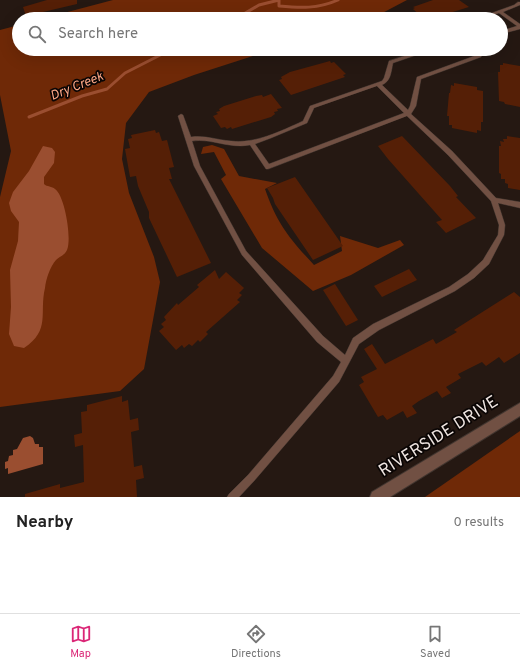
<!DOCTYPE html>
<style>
:root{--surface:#fff;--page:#f2f2f2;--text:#222;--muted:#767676;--line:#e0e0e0;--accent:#db2777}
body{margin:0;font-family:Overpass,sans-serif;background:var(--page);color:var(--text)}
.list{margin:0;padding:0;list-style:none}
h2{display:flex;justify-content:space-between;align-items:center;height:52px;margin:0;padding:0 16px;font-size:17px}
h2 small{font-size:13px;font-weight:400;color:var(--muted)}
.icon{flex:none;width:22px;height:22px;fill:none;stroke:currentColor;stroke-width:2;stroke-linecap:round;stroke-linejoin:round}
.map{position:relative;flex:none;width:520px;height:497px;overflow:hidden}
.search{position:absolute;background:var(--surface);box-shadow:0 4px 16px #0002;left:12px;right:12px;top:12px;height:44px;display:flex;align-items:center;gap:10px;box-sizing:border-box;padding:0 14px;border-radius:22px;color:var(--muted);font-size:15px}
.sheet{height:116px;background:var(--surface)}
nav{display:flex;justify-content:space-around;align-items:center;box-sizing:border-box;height:56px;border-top:1px solid var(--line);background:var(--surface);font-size:11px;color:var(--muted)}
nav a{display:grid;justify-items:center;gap:2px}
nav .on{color:var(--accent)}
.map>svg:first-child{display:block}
.green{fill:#6f2907}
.water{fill:#9a4e30}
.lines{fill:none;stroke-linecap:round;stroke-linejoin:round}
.stream{stroke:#9a4e30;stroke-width:3}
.building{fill:#551f06}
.service-casing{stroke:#41352f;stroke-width:1}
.tertiary-casing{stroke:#41352f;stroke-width:2}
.service{fill:#715043;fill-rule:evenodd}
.tertiary{fill:#715043;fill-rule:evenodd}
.labels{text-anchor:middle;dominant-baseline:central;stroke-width:3.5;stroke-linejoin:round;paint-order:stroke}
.far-water-label{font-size:13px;font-style:italic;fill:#fea887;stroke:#0a0504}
.near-street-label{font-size:17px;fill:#efe5e1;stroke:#0a0504}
</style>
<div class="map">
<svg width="520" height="497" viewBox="0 0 520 497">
<rect width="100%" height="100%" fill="#251812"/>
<g class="green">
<path d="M113 0H407L371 19H41Z"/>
<path d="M19 25V49H275L194 75 149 92 126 123 122 159 129 193 154 257 160 282 144 369 120 391 0 407V197L11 151 0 95V30Z"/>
<path d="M212 145 224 149 239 176 277 183 265 189C277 224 290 239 314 265L342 251 340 236 378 248 400 240 404 245 351 275 313 291 262 248 221 179 226 175 214 152 201 154 203 147Z"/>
<path d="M520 431V497H425Z"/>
</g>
<g class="water">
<path d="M43 146 52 148 55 152 54 163 44 177V184C47 187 52 186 55 189 65 196 72 239 67 250 65 255 59 257 56 260 50 267 46 279 45 288 39 313 51 330 24 348L14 346 9 334 11 307 10 270 18 241 19 222 11 211 9 203 13 192 29 171Z"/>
<path d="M30 436 33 438 35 444H39V447H43V464L8 474V468L5 469V462L8 461 9 456 13 455V450L17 449 23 438Z"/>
</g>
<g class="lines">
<g class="stream">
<path d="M235 19 259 5 279 0V6C300 8 318 9 338 0"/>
<path d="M29 117 82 96 107 89 125 73 172 49"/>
</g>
</g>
<g class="building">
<path d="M47 0H77V4L26 16 23 7Z"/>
<path d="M433 0H459L469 7 430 19H424L413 9 415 8 413 7Z"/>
<path d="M330 61 331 63 334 62 346 74 343 75 345 77 291 95 279 80 282 79 281 77 290 72Z"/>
<path d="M503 63 520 66V107L505 104 504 102 499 101 498 72H500V65H503Z"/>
<path d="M454 83 477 87V90L483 91V122H481V131L477 130V133L452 128V125H449V116H447L449 93H450L451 85 454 86Z"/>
<path d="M271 94 282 108 277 109 278 111 274 112 275 114 271 117 232 129 231 127 227 129 225 127 221 128 213 116 218 114 216 112 220 111 219 109 224 106 256 96 262 95 263 97Z"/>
<path d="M155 130 156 133 159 132 162 141 167 140 174 167 169 168 172 179H169L211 263 177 277 149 218V212L138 186 136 176 130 177 125 149 130 148 128 139 132 138 131 135Z"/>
<path d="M402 136 450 186 458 196 456 197 476 218 446 233 436 222 442 220 388 159 378 146Z"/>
<path d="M507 136 520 138V190L508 188V184L505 183V179H501V174L499 173V146H501L500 141 504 142 503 139H507Z"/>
<path d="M295 177 343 246 313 260 275 204 273 198 267 188Z"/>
<path d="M409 269 417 280 382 297 374 286Z"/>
<path d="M215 270 219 279 226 272 244 288 239 293 242 295 237 300 240 302 206 332 208 334 200 342 198 340 192 346 189 344 184 348 182 345 176 350 159 331 164 327 161 324 166 320 164 317 177 303 178 305 199 287 197 285Z"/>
<path d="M335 284 358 320 346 326 323 290Z"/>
<path d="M514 292 520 297V353L504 363 499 357 486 366 482 362 458 374 461 378 446 387 451 393 442 398 437 391 419 401 412 406 417 413 407 418 403 411 387 420 383 415 378 417 359 385 364 382 361 377 377 369 364 349 372 344 385 364 433 339 436 344 457 332 454 330Z"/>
<path d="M122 396V402L128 400 130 420 138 418 139 430 131 432 134 467 142 465 144 478 136 480 137 497H25V494L60 484V488L84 482 83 445 75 447 74 435 82 433 81 412 87 411V405Z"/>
</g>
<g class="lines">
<g class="service-casing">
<g id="service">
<path d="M518 2H520V5L503 12 520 24V29L501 34V31L517 26 499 13 482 19H475L514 5Z"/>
<path d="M426 49H434L393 63C391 72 391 81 382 85L408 110 410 106 417 77 477 55 479 49H485L481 57 421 79 416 106 411 114 452 151 496 198 520 202V208L498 203 505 225 504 235 489 264 474 278 455 291 379 330 359 344 339 382 254 481 239 497H227L229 494 248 475 333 376 341 362 317 342 242 255 194 166 178 116 181 114 183 115 191 137C205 135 217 140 231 141 255 144 281 131 303 121L310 106 382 81 384 78 389 61ZM377 86 404 113 269 164 255 144 271 138 307 123 314 108ZM407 116 448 155 491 201 499 225 498 235 483 260 468 274 449 287 373 324 353 338 345 355 323 336 246 251 200 166 192 141C212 138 228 149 250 145L266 169H268Z"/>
</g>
</g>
<g class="tertiary-casing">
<path id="tertiary" d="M520 403V416L390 497H370L372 492Z"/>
</g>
<use href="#service" class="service"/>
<use href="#tertiary" class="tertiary"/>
</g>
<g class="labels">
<g class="far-water-label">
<text transform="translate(77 87) rotate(-22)">Dry Creek</text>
</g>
<g class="near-street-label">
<text transform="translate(439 437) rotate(-32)">RIVERSIDE DRIVE</text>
</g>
</g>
</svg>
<div class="search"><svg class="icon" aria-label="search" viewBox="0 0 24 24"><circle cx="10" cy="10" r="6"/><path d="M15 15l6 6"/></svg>Search here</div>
</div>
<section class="sheet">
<h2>Nearby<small>0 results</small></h2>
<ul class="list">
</ul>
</section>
<nav>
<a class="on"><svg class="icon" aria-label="map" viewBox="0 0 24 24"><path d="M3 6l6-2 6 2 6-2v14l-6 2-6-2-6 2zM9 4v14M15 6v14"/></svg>Map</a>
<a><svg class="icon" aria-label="directions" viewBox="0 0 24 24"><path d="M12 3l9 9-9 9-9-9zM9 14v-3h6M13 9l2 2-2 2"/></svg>Directions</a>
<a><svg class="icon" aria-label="saved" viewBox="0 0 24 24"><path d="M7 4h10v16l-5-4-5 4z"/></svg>Saved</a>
</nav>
